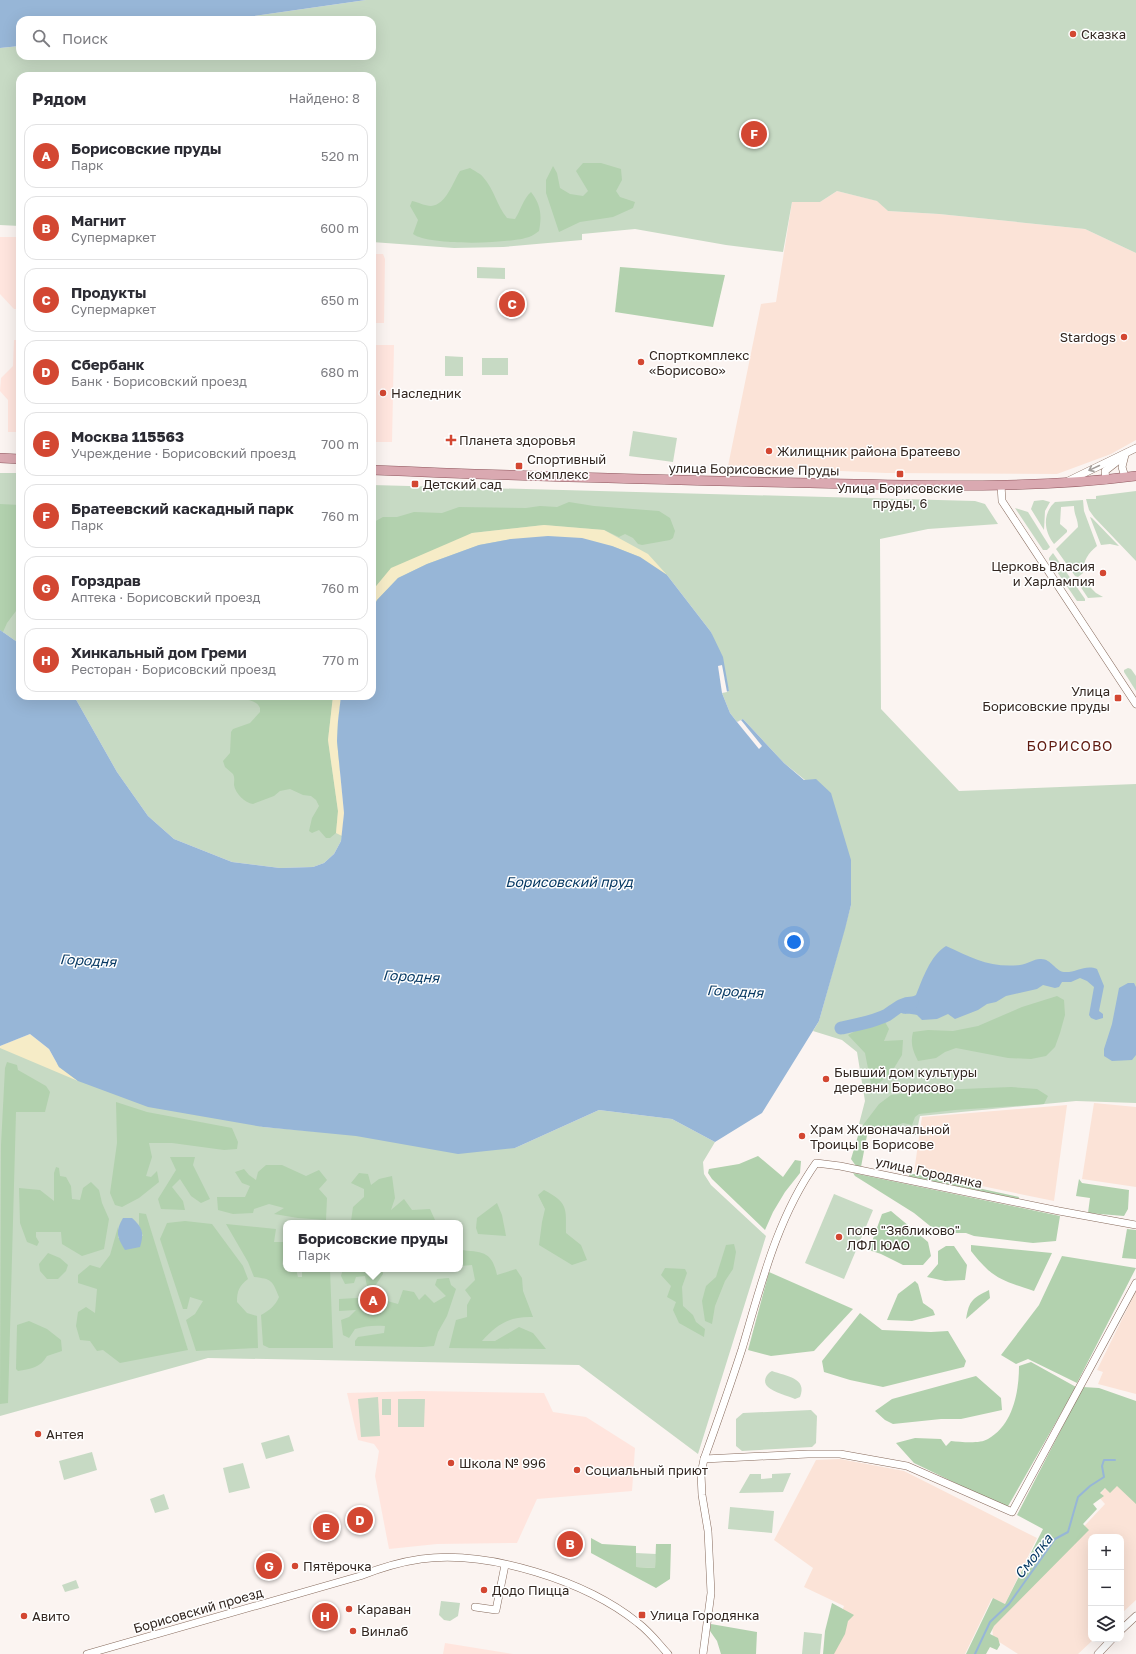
<!DOCTYPE html>
<html lang="ru">
<meta charset="utf-8">
<style>
:root{--surface:#fff;--page:#f2f2f3;--text:#2b2b33;--muted:#7c7c81;--line:#e1e1e2;--accent:#d34732}
body{margin:0;font-family:"Golos Text",sans-serif;background:var(--page);color:var(--text)}
.controls{position:absolute;right:12px;bottom:12px;display:grid;overflow:hidden;border-radius:8px;box-shadow:0 4px 16px #0002}
.controls button{width:36px;height:36px;display:grid;place-items:center;padding:0;border:0;border-bottom:1px solid var(--line);background:var(--surface);color:var(--text);font:20px sans-serif}
.you{position:absolute;left:794px;top:942px;width:14px;height:14px;margin:-10px;border:3px solid #fff;border-radius:50%;background:#1a73e8;box-shadow:0 0 0 6px #1a73e833}
.badge{display:grid;place-items:center;width:26px;height:26px;border-radius:50%;background:var(--accent);color:#fff;font-size:13px;font-weight:700}
.pin{position:absolute;translate:-50% -50%;border:2px solid #fff;box-shadow:0 1px 4px #0006}
.popup{position:absolute;left:283px;top:1220px;width:180px;height:52px;box-sizing:border-box;display:grid;place-content:center;border-radius:8px;background:var(--surface);filter:drop-shadow(0 1px 3px #0005);font-size:13px;white-space:nowrap;color:var(--muted)}
.popup b{font-size:15px;color:var(--text)}
.popup::after{content:'';position:absolute;left:50%;top:100%;margin-left:-8px;border:8px solid transparent;border-top-color:var(--surface)}
.list{margin:0;padding:0;list-style:none}
h2{display:flex;justify-content:space-between;align-items:center;height:52px;margin:0;padding:0 16px;font-size:17px}
h2 small{font-size:13px;font-weight:400;color:var(--muted)}
.list li{display:grid;grid-template-columns:26px 1fr auto;gap:12px;align-items:center;box-sizing:border-box;height:64px;margin:0 8px 8px;padding:0 8px;border:1px solid var(--line);border-radius:12px}
.list b{display:block;font-size:15px;white-space:nowrap}
.list p{margin:0;font-size:13px;white-space:nowrap;color:var(--muted)}
.list em{font-size:13px;font-style:normal;color:var(--muted)}
.icon{flex:none;width:22px;height:22px;fill:none;stroke:currentColor;stroke-width:2;stroke-linecap:round;stroke-linejoin:round}
.map{position:relative;flex:none;width:1136px;height:1654px;overflow:hidden}
.search{position:absolute;background:var(--surface);box-shadow:0 4px 16px #0002;left:16px;top:16px;width:360px;height:44px;display:flex;align-items:center;gap:10px;box-sizing:border-box;padding:0 14px;border-radius:12px;color:var(--muted);font-size:15px}
.panel{position:absolute;background:var(--surface);box-shadow:0 4px 16px #0002;left:16px;top:72px;width:360px;height:628px;border-radius:12px}
.map>svg:first-child{display:block}
.built{fill:#fbe3d7}
.education{fill:#ffe5de}
.green{fill:#c7dac4;fill-rule:evenodd}
.forest{fill:#b2d1ae}
.sand{fill:#f6ecc7}
.water{fill:#97b6d7}
.pier{fill:#fbf4f1}
.lines{fill:none;stroke-linecap:round;stroke-linejoin:round}
.stream{stroke:#97b6d7;stroke-width:2}
.river{stroke:#97b6d7;stroke-width:13}
.minor-casing{stroke:#866a5c;stroke-width:8}
.major-casing{stroke:#8f565d;stroke-width:10}
.minor{stroke:#fff;stroke-width:7}
.major{stroke:#daa9b1;stroke-width:9}
.oneway{stroke:#a39e9b}
.poi-dot{fill:#d34732;stroke:#fff;stroke-width:1.5}
.labels{text-anchor:middle;dominant-baseline:central;stroke-width:3;stroke-linejoin:round;paint-order:stroke}
.poi-label{font-size:13px;fill:#332721;stroke:#fff;text-anchor:start}
.street-label{font-size:13px;fill:#332721;stroke:#fff}
.neighbourhood-label{font-size:14px;letter-spacing:1px;fill:#601c12;stroke:#fff}
.water-label{font-size:14px;font-style:italic;fill:#073963;stroke:#fff}
</style>
<div class="map">
<svg width="1136" height="1654" viewBox="0 0 1136 1654">
<rect width="100%" height="100%" fill="#fbf4f1"/>
<g class="built">
<path d="M837 191 878 201 888 211 939 214 1085 229 1136 253V440L1111 454 1057 474 886 473 728 466 761 304 776 302 792 202H820Z"/>
<path d="M1094 1103 1136 1107V1187L1082 1179Z"/>
<path d="M1067 1105 1054 1201 914 1172 922 1117Z"/>
<path d="M1136 1291V1394L1098 1384 1103 1372 1097 1370Z"/>
<path d="M840 1459 904 1471 1037 1538 1005 1604 992 1598 965 1654H826L844 1606 804 1587 813 1568 774 1540 816 1460Z"/>
<path d="M1117 1476 1136 1496V1600L1121 1614V1537H1091V1639H1094L1078 1654H1018L993 1638 992 1624 1105 1504 1098 1496Z"/>
</g>
<g class="education">
<path d="M0 237H20V309H14L0 294Z"/>
<path d="M372 254H383L385 259 384 323H372Z"/>
<path d="M14 340H20V432H8V400L0 391 1 378 13 366Z"/>
<path d="M372 345H394L392 442H372Z"/>
<path d="M419 1391 544 1393 553 1412 586 1417 635 1448 632 1491 537 1499 517 1543 437 1544 389 1549 375 1476 379 1451 374 1444 358 1440 347 1393Z"/>
<path d="M445 1643 513 1654H443Z"/>
</g>
<g class="green">
<path d="M366 0H1136V253L1085 229 939 214 888 211 877 201 837 191 820 202H792L783 252 726 245 635 229 582 234V240L503 247 454 248 372 242V76H20V226L0 225V48L20 46V56H372V20H227Z"/>
<path d="M477 267 505 268V279L477 278Z"/>
<path d="M445 356 463 357V376H445Z"/>
<rect x="482" y="358" width="26" height="17"/>
<path d="M633 431 677 438 673 462 629 456Z"/>
<path d="M0 473H20V644L0 630Z"/>
<path d="M372 485 975 501 985 504 998 524 928 529 880 539 881 709 959 791 1136 784V1103L1076 1101 920 1116 916 1135 859 1124 865 1101 857 1052 842 1040 813 1031 819 1021 851 905V883L805 780 784 763 743 719 737 722 730 713 722 693 729 691 711 632 667 575 372 610Z"/>
<path d="M1136 491V561L1094 517 1089 510 1086 499H1096V496Z"/>
<path d="M1043 500 1050 502 1045 511 1044 530 1031 509 1034 501Z"/>
<path d="M1083 500 1084 511 1097 546C1088 553 1083 561 1083 573L1078 577 1075 576 1056 549 1078 527C1078 519 1074 515 1074 506L1061 507 1060 524 1067 530V532L1054 544C1044 531 1042 514 1055 502Z"/>
<path d="M1015 508 1028 512 1050 547 1047 550H1043Z"/>
<path d="M1090 517 1092 518 1119 546 1110 544 1101 545Z"/>
<path d="M1053 553 1085 599V601H1077L1049 560V558Z"/>
<path d="M1086 583 1096 593 1103 597 1088 598 1080 586Z"/>
<path d="M1128 668 1131 669 1136 676V691L1124 672V670Z"/>
<path d="M74 696H341L338 721 342 836 341 841 334 854 324 863 313 867 280 868 232 862 174 839 148 816 117 772Z"/>
<path d="M0 1046 263 1127 515 1148 599 1110 672 1119 715 1142 703 1162 704 1174 711 1185 766 1236 698 1454 579 1365 208 1358 0 1416ZM286 1223H460V1269H286Z"/>
<path d="M834 1194 873 1210 844 1279 805 1263Z"/>
<path d="M772 1371C786 1376 808 1378 800 1397L795 1399C788 1396 773 1392 768 1387 762 1382 766 1374 772 1371Z"/>
<path d="M378 1397 380 1436 361 1437 358 1399Z"/>
<rect x="382" y="1399" width="9" height="16"/>
<path d="M398 1399H425L424 1427H398Z"/>
<path d="M811 1410 817 1416 816 1443 812 1447 742 1451 736 1446V1419L743 1413Z"/>
<path d="M289 1435 294 1451 266 1459 261 1443Z"/>
<path d="M92 1452 97 1470 64 1480 59 1461Z"/>
<path d="M243 1463 250 1488 229 1493 223 1468Z"/>
<path d="M791 1473 783 1492 739 1493 750 1474H761V1479L772 1478V1474Z"/>
<path d="M164 1494 169 1509 155 1513 150 1499Z"/>
<path d="M730 1507 774 1511 772 1533 728 1529Z"/>
<path d="M636 1553 656 1554 655 1568 635 1567Z"/>
<path d="M76 1580 79 1588 65 1592 62 1585Z"/>
<path d="M441 1601 460 1603 458 1616 450 1621 444 1620 439 1615Z"/>
<path d="M804 1632 822 1634 820 1654H802Z"/>
</g>
<g class="forest">
<path d="M583 163H601L621 169 622 180 616 191 620 197 635 202 633 208 613 217 580 222 559 232 546 193V180L553 166 557 173 560 188 570 194 583 196 588 191 576 171Z"/>
<path d="M470 168C474 171 480 173 483 177 494 189 497 206 507 218L515 219C521 210 523 199 531 192 541 205 542 215 539 231 536 233 532 236 529 237 509 244 429 246 413 234L418 220 410 206 412 201C418 202 425 206 431 206 446 205 453 182 460 171Z"/>
<path d="M620 267 725 275 713 327 615 312Z"/>
<path d="M569 502 594 506 659 511 670 518 675 531 673 538 670 540 642 545 638 544 633 538 625 534 619 537 604 530 544 525 472 533 372 591V523L383 517H397L414 512 442 513 459 507 526 508 540 506 557 507Z"/>
<path d="M0 504 20 505V600L16 611 7 623 3 632 0 630Z"/>
<path d="M198 696H333L328 740 338 811 336 833 330 838H326L319 830 312 833 309 831 312 818 319 806 316 800 311 796 303 795 290 789 280 791 274 796 253 804C245 803 235 793 234 785 234 781 235 778 233 774L225 767 223 761 230 753 231 732 233 729 250 723 260 712V708C254 694 224 700 211 700 207 700 203 698 198 696Z"/>
<path d="M1057 996 1064 1000 1065 1015 1060 1033 1055 1047 1046 1056 1031 1059 1008 1058 956 1048 945 1052 936 1058 918 1061C913 1051 910 1043 913 1032L928 1030 953 1031 978 1026 1022 1007Z"/>
<path d="M885 1022 889 1029 884 1041 903 1040 902 1055 891 1073 872 1089 865 1053 848 1035 857 1030Z"/>
<path d="M7 1062 17 1065 18 1070 46 1086 50 1092 45 1112H16L8 1403 0 1404 1 1145 5 1068Z"/>
<path d="M1011 1087 1037 1089 1048 1096 1044 1104 955 1110 919 1114 915 1117 912 1125 903 1123 890 1128 868 1130 861 1167 856 1166 851 1159 860 1129 879 1104 891 1095 937 1090Z"/>
<path d="M116 1102 147 1112 232 1128 238 1142 237 1149 224 1150 172 1143H149L152 1157 146 1176 151 1177 157 1171 159 1182 139 1198 122 1207 115 1205 110 1193 117 1143Z"/>
<path d="M758 1156 783 1177 795 1160 801 1161 800 1173 785 1192 773 1212 765 1230 712 1179 708 1173 709 1169 739 1164Z"/>
<path d="M170 1157H195L193 1165 210 1199 201 1203 191 1196 180 1179 172 1187 183 1201 185 1210 161 1209 158 1199 176 1170Z"/>
<path d="M266 1165H282L306 1176 319 1170 327 1180 319 1189 327 1198 326 1220 298 1218 274 1214 284 1208 269 1204 254 1209 253 1213 233 1214 218 1210 217 1197H245L250 1186 242 1183 235 1172 244 1169 249 1175 256 1180 258 1172Z"/>
<path d="M56 1167 59 1168 60 1176 66 1177 71 1186 72 1199 80 1200 83 1188 91 1182 99 1190 102 1203 109 1219 104 1249 82 1256 62 1244 61 1232H36V1237L39 1242 37 1246 27 1242 20 1223 19 1188 40 1190 54 1201V1173Z"/>
<path d="M359 1173 368 1174 371 1185 379 1179 392 1176 395 1198 391 1210 404 1199 412 1210 430 1209 435 1220 442 1223H358L351 1221 353 1207 364 1197V1189L351 1183Z"/>
<path d="M853 1173 1060 1216 1056 1241 1033 1243 974 1236 966 1233H948L935 1230 914 1213 855 1176Z"/>
<path d="M910 1174H914L1019 1197 1018 1200 908 1177Z"/>
<path d="M1079 1179 1082 1183 1129 1190 1128 1209 1124 1216 1088 1213 1090 1198 1076 1196Z"/>
<path d="M544 1190C568 1203 566 1207 566 1233L581 1245 587 1260 572 1265 539 1245 542 1222 545 1209 538 1195Z"/>
<path d="M497 1203 502 1215 506 1236 478 1234 476 1228 477 1218Z"/>
<path d="M891 1211 928 1242 931 1256 923 1265H903L881 1254 869 1250 882 1214Z"/>
<path d="M139 1213 146 1214 188 1350 120 1363 103 1350 97 1351 90 1341 80 1340 76 1326 78 1312 86 1307 95 1313 97 1289 78 1283V1275L90 1265 100 1268 110 1255 118 1227V1238L143 1236 139 1225Z"/>
<path d="M185 1221 212 1224 243 1266 248 1279C239 1286 237 1291 237 1302L247 1313 257 1316 258 1348 196 1351 186 1320 195 1314 203 1301 190 1297 187 1309H183L160 1239 167 1223Z"/>
<path d="M226 1224 276 1229 274 1242H283L286 1236V1255L283 1259 282 1264 286 1269H296L298 1277H302V1269H330L333 1348H269L263 1345 261 1315C270 1310 275 1306 279 1297 272 1280 272 1279 254 1277L248 1262Z"/>
<path d="M1127 1229 1136 1230V1259L1122 1258Z"/>
<path d="M734 1244 736 1252 733 1269 725 1281 715 1306 712 1324 705 1321 702 1301 706 1286 716 1277 726 1245Z"/>
<path d="M971 1245 1052 1253 1034 1291C1001 1280 993 1279 971 1251Z"/>
<path d="M946 1246H954L967 1265 965 1280 945 1281 927 1277 938 1264V1251Z"/>
<path d="M460 1250C482 1252 492 1251 497 1275L516 1269 522 1278 523 1291 533 1317C510 1316 497 1324 482 1341H495L519 1327 533 1333 546 1349 449 1348 456 1320 467 1317V1305L471 1298 465 1290 475 1280 472 1265 460 1266Z"/>
<path d="M48 1253 60 1258 68 1265 66 1271 58 1279H47L40 1271 39 1264Z"/>
<path d="M1062 1256 1136 1268 1077 1383 1028 1359 1016 1364 1001 1355 1039 1305Z"/>
<path d="M665 1268 685 1269 687 1273 682 1287 683 1306 693 1315 696 1322 705 1329 704 1337 679 1323 673 1310 676 1302 667 1297 671 1286 661 1275Z"/>
<path d="M343 1269H383V1274L375 1286H367L365 1276 356 1277 354 1283 345 1284 341 1276Z"/>
<path d="M769 1272 853 1309 814 1351 771 1356 748 1350Z"/>
<path d="M449 1278 451 1285 456 1289 447 1316 438 1332 434 1346 423 1347 355 1346V1341L358 1337 384 1333 385 1326C374 1325 365 1326 355 1329L349 1338 343 1335 341 1320 349 1317 356 1310 339 1311V1299L373 1297 398 1304 403 1290 414 1292 419 1300 425 1294 434 1303 446 1296 435 1285 437 1279Z"/>
<path d="M915 1281 918 1284 923 1303 933 1310 935 1315 912 1321 887 1320 898 1294Z"/>
<path d="M989 1290 990 1298 966 1319C969 1300 973 1298 989 1290Z"/>
<path d="M860 1313 882 1330 931 1332 948 1331 966 1361 964 1367 883 1387 850 1380 824 1372 822 1361Z"/>
<path d="M29 1321 47 1329 61 1340 62 1351 47 1356C40 1368 30 1369 18 1371L16 1369 17 1325Z"/>
<path d="M1031 1362 1076 1387 1007 1508 914 1463 896 1443 915 1438 941 1439 946 1446 951 1441C961 1442 980 1444 988 1439 1013 1425 1019 1392 1019 1366Z"/>
<path d="M976 1376 1001 1398 1002 1410 961 1419H941L893 1424 885 1420 875 1411 892 1399Z"/>
<path d="M1083 1387 1099 1388 1136 1401V1504L1117 1486 1110 1493 1105 1488 1100 1493 1104 1496 1093 1504 1097 1509 1083 1524 1089 1530 994 1626 990 1634 998 1638 1000 1645 997 1650 990 1647 986 1654H966L993 1598 1005 1604 1043 1529 1017 1515Z"/>
<path d="M591 1538 602 1544 636 1546V1567L655 1568 656 1544H671L670 1579 656 1588 591 1553Z"/>
<path d="M832 1603 854 1615 848 1621 845 1634 834 1654H823L825 1631Z"/>
<path d="M711 1624 757 1632 756 1654H721L717 1641 710 1631Z"/>
</g>
<g class="sand">
<path d="M544 525 604 530 648 554 667 575 640 557 612 546 511 539 479 545 427 564 398 578 377 600 372 610V591L391 568 472 533Z"/>
<path d="M333 696H341L338 721 337 741 344 813 342 836 336 833 338 811 328 740Z"/>
<path d="M30 1034 49 1049 59 1067 78 1081 0 1048V1046Z"/>
</g>
<g class="water">
<path d="M0 0H366L227 20H20V46L0 48Z"/>
<path d="M548 536 582 538 612 546 640 557 667 575 711 632 723 657 729 691 722 693 730 713 737 722 743 719 784 763 804 780 816 779 831 793 851 860V905L845 929 819 1021 762 1113 715 1142 672 1119 599 1110 515 1148 458 1154 356 1136 263 1127 148 1107 78 1081 59 1067 49 1049 30 1034 0 1046V630L20 644V696H74L117 772 148 816 174 839 232 862 280 868 313 867 324 863 334 854 341 841 344 813 337 741 338 721 341 696H372V610L377 600 398 578 427 564 479 545 511 539Z"/>
<path d="M946 946C972 958 990 968 1020 965 1027 964 1034 959 1040 959 1051 958 1055 971 1064 972 1076 973 1085 964 1097 969L1104 986 1099 1011 1103 1014V1018L1096 1020 1091 1018 1089 1015 1094 987 1087 981 1080 978 1071 982H1062L1059 987 1055 988 1043 985 1037 989 1006 996 996 1002 987 1004 978 1010 955 1019 948 1014 937 1019 922 1020 917 1015C905 1012 902 1018 894 1005L916 995C923 978 930 956 946 946Z"/>
<path d="M1128 983H1134L1136 987V1055L1132 1060 1112 1061 1104 1056V1049L1112 1024 1119 988Z"/>
<path d="M123 1218H132C143 1228 144 1233 140 1247L125 1250C117 1237 115 1232 123 1218Z"/>
</g>
<g class="pier">
<path d="M722 665 727 692 722 693 718 666Z"/>
<path d="M741 720 762 746 759 749 737 722Z"/>
</g>
<g class="lines">
<path class="stream" d="M975 1654 990 1622 1009 1604 1055 1539 1068 1532 1078 1497 1090 1486 1104 1477 1102 1466 1104 1460H1115"/>
<path class="river" d="M841 1028C856 1025 873 1022 887 1015 895 1010 901 1003 912 1003"/>
<g class="minor-casing">
<g id="minor">
<path d="M1125 477 1122 467 1125 455"/>
<path d="M1106 480 1105 471 1119 460"/>
<path d="M1066 482 1136 448"/>
<path d="M1001 485 1002 501 1136 704"/>
<path d="M704 1459 808 1454H840L907 1466 1012 1512 1136 1283"/>
<path d="M475 1607 496 1610 505 1565"/>
<path d="M1121 1630 1136 1616"/>
<path d="M87 1654 360 1576C380 1568 400 1562 421 1559 489 1550 586 1581 638 1623 650 1632 658 1643 668 1654"/>
<path d="M703 1654 711 1593 708 1531 702 1495 701 1474 704 1459C717 1423 730 1386 742 1349 761 1285 777 1218 816 1163L840 1166 1059 1211 1136 1225"/>
<path d="M1098 1654 1112 1639"/>
</g>
</g>
<g class="major-casing">
<g id="major">
<path d="M0 458 20 459"/>
<path d="M372 470C518 476 664 480 810 483 919 485 1028 490 1136 476"/>
</g>
</g>
<use href="#minor" class="minor"/>
<use href="#major" class="major"/>
</g>
<defs><path id="oneway-shaft" d="M-6 0H5M1.5-3L5.5 0L1.5 3" fill="none" stroke-width="1.6" stroke-linecap="round" stroke-linejoin="round"/></defs>
<use class="oneway" href="#oneway-shaft" transform="translate(1094 468) rotate(155)"/>
<g class="poi-dot">
<circle cx="1073" cy="34" r="4"/>
<circle cx="1124" cy="337" r="4"/>
<circle cx="641" cy="362" r="4"/>
<circle cx="383" cy="393" r="4"/>
<path d="M449 434h4v4h4v4h-4v4h-4v-4h-4v-4h4z"/>
<circle cx="769" cy="451" r="4"/>
<rect x="515" y="462" width="8" height="8" rx="2"/>
<rect x="896" y="470" width="8" height="8" rx="2"/>
<rect x="411" y="480" width="8" height="8" rx="2"/>
<circle cx="1103" cy="573" r="4"/>
<rect x="1114" y="694" width="8" height="8" rx="2"/>
<circle cx="826" cy="1079" r="4"/>
<circle cx="802" cy="1136" r="4"/>
<circle cx="839" cy="1237" r="4"/>
<circle cx="38" cy="1434" r="4"/>
<circle cx="451" cy="1463" r="4"/>
<circle cx="577" cy="1470" r="4"/>
<circle cx="295" cy="1566" r="4"/>
<circle cx="484" cy="1590" r="4"/>
<circle cx="349" cy="1609" r="4"/>
<rect x="638" y="1611" width="8" height="8" rx="2"/>
<circle cx="24" cy="1616" r="4"/>
<circle cx="353" cy="1631" r="4"/>
</g>
<g class="labels">
<g class="poi-label">
<text x="1081" y="34">Сказка</text>
<text x="1116" y="337" text-anchor="end">Stardogs</text>
<text x="649" y="355">Спорткомплекс<tspan x="649" dy="15">«Борисово»</tspan></text>
<text x="391" y="393">Наследник</text>
<text x="459" y="440">Планета здоровья</text>
<text x="777" y="451">Жилищник района Братеево</text>
<text x="527" y="459">Спортивный<tspan x="527" dy="15">комплекс</tspan></text>
<text x="423" y="484">Детский сад</text>
<text x="900" y="488" text-anchor="middle">Улица Борисовские<tspan x="900" dy="15">пруды, 6</tspan></text>
<text x="1095" y="566" text-anchor="end">Церковь Власия<tspan x="1095" dy="15">и Харлампия</tspan></text>
<text x="1110" y="691" text-anchor="end">Улица<tspan x="1110" dy="15">Борисовские пруды</tspan></text>
<text x="834" y="1072">Бывший дом культуры<tspan x="834" dy="15">деревни Борисово</tspan></text>
<text x="810" y="1129">Храм Живоначальной<tspan x="810" dy="15">Троицы в Борисове</tspan></text>
<text x="847" y="1230">поле "Зябликово"<tspan x="847" dy="15">ЛФЛ ЮАО</tspan></text>
<text x="46" y="1434">Антея</text>
<text x="459" y="1463">Школа № 996</text>
<text x="585" y="1470">Социальный приют</text>
<text x="303" y="1566">Пятёрочка</text>
<text x="492" y="1590">Додо Пицца</text>
<text x="357" y="1609">Караван</text>
<text x="650" y="1615">Улица Городянка</text>
<text x="32" y="1616">Авито</text>
<text x="361" y="1631">Винлаб</text>
</g>
<g class="street-label">
<text transform="translate(754 469) rotate(1)">улица Борисовские Пруды</text>
<text transform="translate(929 1172) rotate(12)">улица Городянка</text>
<text transform="translate(198 1610) rotate(-16)">Борисовский проезд</text>
</g>
<g class="neighbourhood-label">
<text x="1070" y="745">БОРИСОВО</text>
</g>
<g class="water-label">
<text x="569" y="881">Борисовский пруд</text>
<text transform="translate(88 960) rotate(3)">Городня</text>
<text transform="translate(411 976) rotate(3)">Городня</text>
<text transform="translate(735 991) rotate(3)">Городня</text>
<text transform="translate(1033 1556) rotate(-52)">Смолка</text>
</g>
</g>
</svg>
<div class="controls">
<button>+</button>
<button>−</button>
<button><svg class="icon" aria-label="layers" viewBox="0 0 24 24"><path d="M12 4l9 5-9 5-9-5zM3 14l9 5 9-5"/></svg></button>
</div>
<div class="you"></div>
<div class="pin badge" style="left:373px;top:1300px">A</div>
<div class="popup"><b>Борисовские пруды</b>Парк</div>
<div class="pin badge" style="left:570px;top:1544px">B</div>
<div class="pin badge" style="left:512px;top:304px">C</div>
<div class="pin badge" style="left:360px;top:1520px">D</div>
<div class="pin badge" style="left:326px;top:1527px">E</div>
<div class="pin badge" style="left:754px;top:134px">F</div>
<div class="pin badge" style="left:269px;top:1566px">G</div>
<div class="pin badge" style="left:325px;top:1616px">H</div>
<div class="search"><svg class="icon" aria-label="search" viewBox="0 0 24 24"><circle cx="10" cy="10" r="6"/><path d="M15 15l6 6"/></svg>Поиск</div>
<section class="panel">
<h2>Рядом<small>Найдено: 8</small></h2>
<ul class="list">
<li><span class="badge">A</span><div><b>Борисовские пруды</b><p>Парк</p></div><em>520 m</em></li>
<li><span class="badge">B</span><div><b>Магнит</b><p>Супермаркет</p></div><em>600 m</em></li>
<li><span class="badge">C</span><div><b>Продукты</b><p>Супермаркет</p></div><em>650 m</em></li>
<li><span class="badge">D</span><div><b>Сбербанк</b><p>Банк · Борисовский проезд</p></div><em>680 m</em></li>
<li><span class="badge">E</span><div><b>Москва 115563</b><p>Учреждение · Борисовский проезд</p></div><em>700 m</em></li>
<li><span class="badge">F</span><div><b>Братеевский каскадный парк</b><p>Парк</p></div><em>760 m</em></li>
<li><span class="badge">G</span><div><b>Горздрав</b><p>Аптека · Борисовский проезд</p></div><em>760 m</em></li>
<li><span class="badge">H</span><div><b>Хинкальный дом Греми</b><p>Ресторан · Борисовский проезд</p></div><em>770 m</em></li>
</ul>
</section>
</div>
